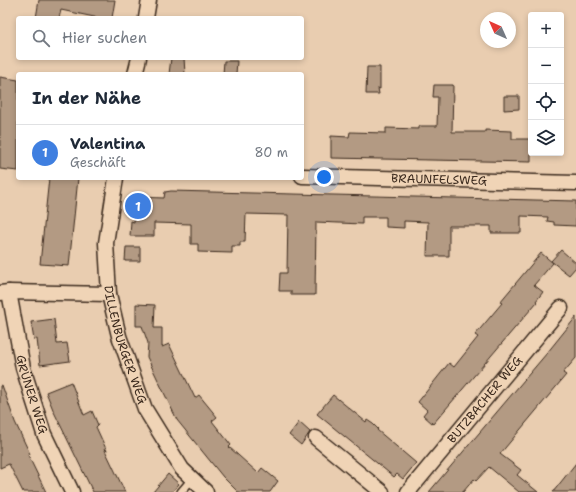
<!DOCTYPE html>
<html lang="de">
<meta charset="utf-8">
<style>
:root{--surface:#fff;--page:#f2f2f3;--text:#1f2937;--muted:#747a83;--line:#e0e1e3;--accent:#1a73e8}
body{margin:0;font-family:"Shantell Sans",sans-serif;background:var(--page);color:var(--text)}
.controls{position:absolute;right:12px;top:12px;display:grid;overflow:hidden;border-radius:4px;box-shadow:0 2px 6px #0003}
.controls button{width:36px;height:36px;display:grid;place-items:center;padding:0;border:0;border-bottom:1px solid var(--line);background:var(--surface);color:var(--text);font:20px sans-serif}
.compass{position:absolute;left:480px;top:12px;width:36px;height:36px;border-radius:50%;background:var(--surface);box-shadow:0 2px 6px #0003;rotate:315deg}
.you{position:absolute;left:324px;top:177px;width:14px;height:14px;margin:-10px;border:3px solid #fff;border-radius:50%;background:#1a73e8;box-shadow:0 0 0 6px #1a73e833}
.badge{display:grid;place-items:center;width:26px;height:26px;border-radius:50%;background:var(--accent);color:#fff;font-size:13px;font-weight:700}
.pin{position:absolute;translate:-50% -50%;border:2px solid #fff;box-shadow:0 1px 4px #0006}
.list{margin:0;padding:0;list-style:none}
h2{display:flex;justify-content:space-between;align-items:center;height:52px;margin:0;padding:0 16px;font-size:17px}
h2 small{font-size:13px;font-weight:400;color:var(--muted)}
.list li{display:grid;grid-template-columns:26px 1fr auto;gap:12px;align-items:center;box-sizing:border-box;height:56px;padding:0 16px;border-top:1px solid var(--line)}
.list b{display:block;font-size:15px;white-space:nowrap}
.list p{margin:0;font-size:13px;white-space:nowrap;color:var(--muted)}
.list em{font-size:13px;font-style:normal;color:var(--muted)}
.icon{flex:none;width:22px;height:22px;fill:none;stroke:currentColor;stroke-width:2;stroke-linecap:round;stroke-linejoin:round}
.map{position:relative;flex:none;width:576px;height:492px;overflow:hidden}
.search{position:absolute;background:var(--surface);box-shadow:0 2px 6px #0003;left:16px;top:16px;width:288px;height:44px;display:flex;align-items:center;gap:10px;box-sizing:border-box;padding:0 14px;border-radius:4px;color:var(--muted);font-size:15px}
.panel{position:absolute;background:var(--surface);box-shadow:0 2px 6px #0003;left:16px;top:72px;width:288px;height:108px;border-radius:4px}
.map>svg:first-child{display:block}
.building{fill:#b39a83;stroke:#3b2a1e}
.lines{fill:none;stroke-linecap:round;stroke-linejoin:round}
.lane-casing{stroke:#3b2a1e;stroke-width:10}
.street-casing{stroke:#3b2a1e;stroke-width:17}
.lane{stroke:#f0d4b6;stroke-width:7}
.street{stroke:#f0d4b6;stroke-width:14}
.labels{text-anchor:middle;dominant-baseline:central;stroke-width:4;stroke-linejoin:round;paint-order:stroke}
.street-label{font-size:12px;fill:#3b2a1e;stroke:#f0d4b6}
</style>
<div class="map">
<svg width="576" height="492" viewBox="0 0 576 492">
<rect width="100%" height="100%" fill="#e9cdb0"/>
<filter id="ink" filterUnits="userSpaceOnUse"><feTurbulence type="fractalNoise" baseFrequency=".025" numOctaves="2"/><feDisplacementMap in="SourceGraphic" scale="8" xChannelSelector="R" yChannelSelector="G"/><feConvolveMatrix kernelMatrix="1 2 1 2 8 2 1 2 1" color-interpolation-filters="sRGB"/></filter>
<g filter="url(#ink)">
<g class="building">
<path d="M39 0H115L112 18H99L61 10 59 18H36Z"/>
<path d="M171 58H184L185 74H169Z"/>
<path d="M224 61H237L236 74H223Z"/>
<path d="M367 67H380V89L378 88 379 94H366Z"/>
<path d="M0 77 18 80V171L0 169Z"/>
<path d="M434 85H453L452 132H485V130L512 131V139H531V162L331 158V136L349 137 350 132 386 133V128L419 129V126H437L438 97H433Z"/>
<path d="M504 96H519V109L504 110Z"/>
<path d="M49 178H78L69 266 40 264Z"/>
<path d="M171 191 576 201V226L554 225V222L547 221 548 217 521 216V233H491V226H449V256H427L428 222 404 221V228L386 227V217H362V224L316 222 315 295H291V291H279L280 273H287L288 215 246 214 245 242H240V246H232V253L198 252V244H191V224L154 223V236H130L131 221 134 222 135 197 164 198 165 192Z"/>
<path d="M126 247H140V261H125Z"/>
<path d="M561 250 576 263V267L569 275 551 261Z"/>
<path d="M541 253 553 263 534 285 543 292 536 301 537 302 433 424 423 415 427 410 418 402 449 363 454 367 478 337 475 335 502 303 500 302Z"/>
<path d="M136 304 155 305 154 328H162V347L169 344 195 398 199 395 217 417 212 421 231 445 229 447 258 473 262 468 278 481 270 492H238L223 477 177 420 147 357 148 343 142 326H136Z"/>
<path d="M576 317V358L563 373 566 375 500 454 521 470 517 475 538 492H519L489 467 476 481 474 479 463 492H429L547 353Z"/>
<path d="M54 319 57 344 67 343 70 361 40 365 37 339 34 340 31 322Z"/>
<path d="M71 382 84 415 92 411 98 425 96 427 107 451 104 448 125 492H93L54 412 46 392Z"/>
<path d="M2 385 15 422 30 454 28 455 46 492H23L9 464 0 468V386Z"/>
<path d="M333 395 366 422 367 420 373 424 378 429 377 430 416 463 403 479 397 474 394 477 317 414Z"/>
<path d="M299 422 310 432 301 445 289 435Z"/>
<path d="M576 463V492H553Z"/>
<path d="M168 474 179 484 172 492H153Z"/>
</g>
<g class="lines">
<g class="lane-casing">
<path id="lane" d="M181 492 192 479"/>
</g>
<g class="street-casing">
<g id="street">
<path d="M146 18 149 0"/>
<path d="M135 74 139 58"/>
<path id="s1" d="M302 176 576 183"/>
<path id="s2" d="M116 178 106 243 109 294 119 336 145 409 182 469 206 492"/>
<path id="s3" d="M9 292 23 368 44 434 72 492"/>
<path d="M0 293 9 292 109 294"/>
<path d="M316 438 382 492"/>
<path id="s4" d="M408 492 561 308"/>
</g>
</g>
<use href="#lane" class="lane"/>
<use href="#street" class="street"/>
</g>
</g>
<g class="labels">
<g class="street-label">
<text stroke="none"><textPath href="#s1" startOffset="137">BRAUNFELSWEG</textPath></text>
<text stroke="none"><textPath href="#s2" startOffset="170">DILLENBURGER WEG</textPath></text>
<text stroke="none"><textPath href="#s3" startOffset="105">GRÜNER WEG</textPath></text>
<text stroke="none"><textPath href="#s4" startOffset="120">BUTZBACHER WEG</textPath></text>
</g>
</g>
</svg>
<div class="controls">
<button>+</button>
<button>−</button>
<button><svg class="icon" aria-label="locate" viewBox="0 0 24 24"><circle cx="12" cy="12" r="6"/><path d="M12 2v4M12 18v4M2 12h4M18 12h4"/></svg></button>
<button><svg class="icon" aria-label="layers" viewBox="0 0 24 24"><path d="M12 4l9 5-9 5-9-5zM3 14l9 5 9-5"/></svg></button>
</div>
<svg class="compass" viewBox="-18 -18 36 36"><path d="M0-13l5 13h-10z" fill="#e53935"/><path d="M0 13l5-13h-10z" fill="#747a83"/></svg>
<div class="you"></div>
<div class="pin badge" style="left:138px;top:206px;background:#3f7fe0">1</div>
<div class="search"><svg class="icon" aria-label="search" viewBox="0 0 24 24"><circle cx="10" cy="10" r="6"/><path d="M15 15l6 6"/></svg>Hier suchen</div>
<section class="panel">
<h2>In der Nähe<small></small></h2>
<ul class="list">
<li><span class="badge" style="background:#3f7fe0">1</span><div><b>Valentina</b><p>Geschäft</p></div><em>80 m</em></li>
</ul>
</section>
</div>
